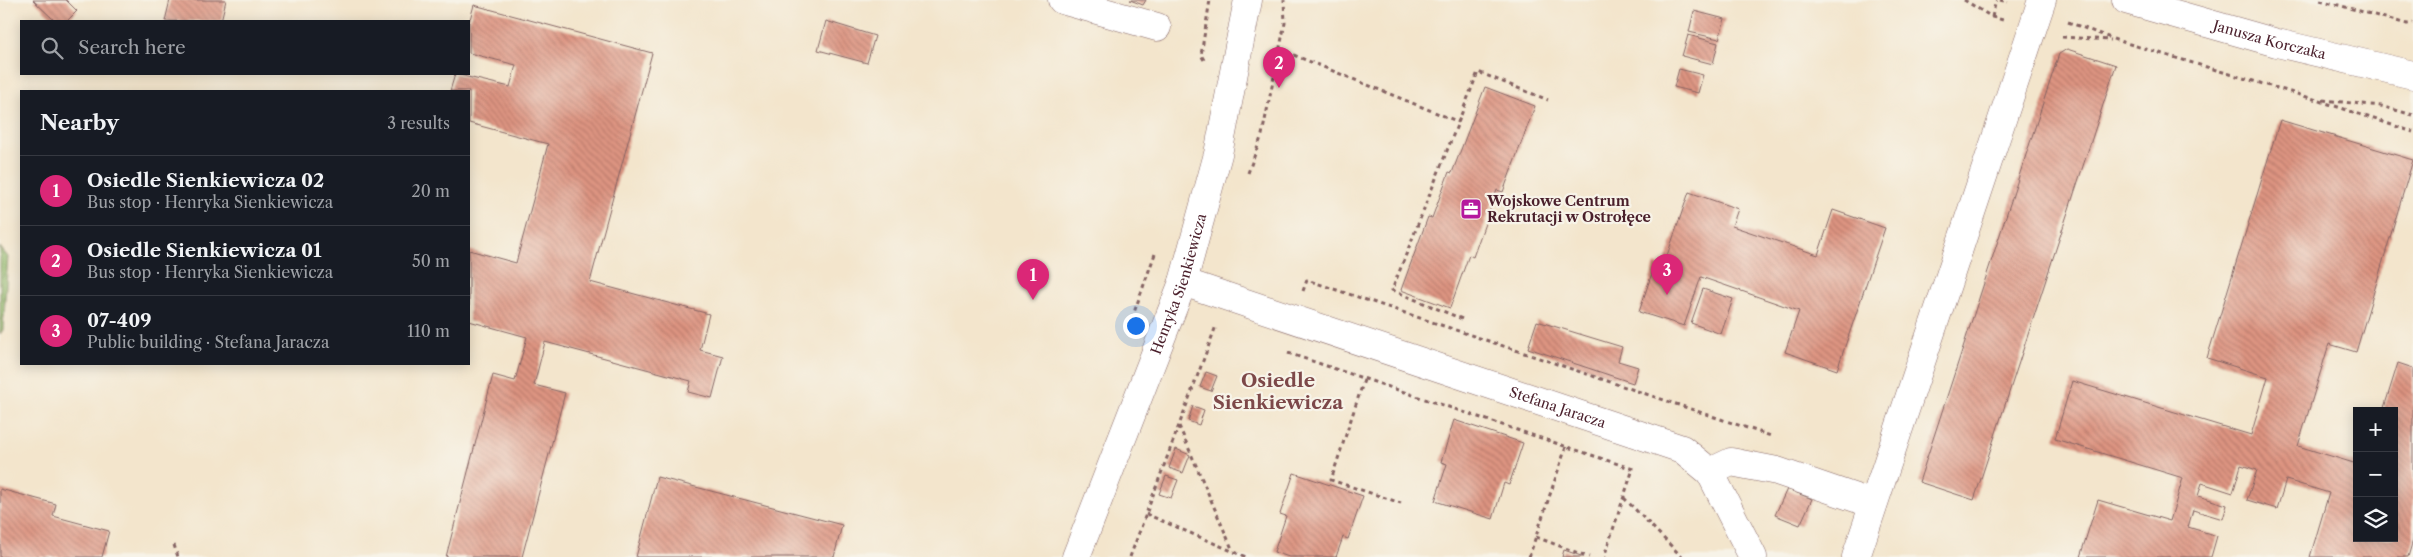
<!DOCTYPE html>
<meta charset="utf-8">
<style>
:root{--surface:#171b24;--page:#242831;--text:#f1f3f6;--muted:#9ea1a6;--line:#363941;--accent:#db2777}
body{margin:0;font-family:"Libre Caslon Text",serif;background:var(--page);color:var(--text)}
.controls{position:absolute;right:15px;bottom:15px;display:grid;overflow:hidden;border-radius:0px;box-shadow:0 2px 12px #0003}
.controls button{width:45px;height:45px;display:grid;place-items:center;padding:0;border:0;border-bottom:1px solid var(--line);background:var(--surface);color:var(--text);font:25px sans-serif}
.you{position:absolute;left:1135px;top:325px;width:18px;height:18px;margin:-12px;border:4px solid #fff;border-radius:50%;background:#1a73e8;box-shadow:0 0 0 8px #1a73e833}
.badge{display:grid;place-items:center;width:32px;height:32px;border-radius:50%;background:var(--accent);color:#fff;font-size:16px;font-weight:700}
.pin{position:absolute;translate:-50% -41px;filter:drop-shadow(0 1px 2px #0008)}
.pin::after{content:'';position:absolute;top:26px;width:18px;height:15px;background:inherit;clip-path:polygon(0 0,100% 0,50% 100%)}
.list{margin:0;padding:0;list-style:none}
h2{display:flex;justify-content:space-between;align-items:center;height:65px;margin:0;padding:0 20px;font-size:21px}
h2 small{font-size:16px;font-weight:400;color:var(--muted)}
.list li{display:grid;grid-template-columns:32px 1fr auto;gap:15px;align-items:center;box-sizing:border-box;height:70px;padding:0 20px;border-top:1px solid var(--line)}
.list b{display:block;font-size:19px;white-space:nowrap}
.list p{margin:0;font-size:16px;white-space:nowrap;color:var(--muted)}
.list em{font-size:16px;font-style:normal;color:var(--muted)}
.icon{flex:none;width:28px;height:28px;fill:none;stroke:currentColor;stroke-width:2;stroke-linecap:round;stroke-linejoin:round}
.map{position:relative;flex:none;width:2413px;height:557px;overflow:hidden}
.search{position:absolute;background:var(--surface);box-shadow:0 2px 12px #0003;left:20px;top:20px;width:450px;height:55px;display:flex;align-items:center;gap:12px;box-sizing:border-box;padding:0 18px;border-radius:0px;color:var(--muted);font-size:19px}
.panel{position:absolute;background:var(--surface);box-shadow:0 2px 12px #0003;left:20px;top:90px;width:450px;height:275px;border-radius:0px}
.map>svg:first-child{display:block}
.forest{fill:url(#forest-crowns);stroke:#6e6a4c}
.building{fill:url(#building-back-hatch)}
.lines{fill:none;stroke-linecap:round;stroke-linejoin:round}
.minor-casing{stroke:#856463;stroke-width:29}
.path{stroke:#856463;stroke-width:3;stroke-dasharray:4 4;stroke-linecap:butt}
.minor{stroke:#fff;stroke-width:28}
.labels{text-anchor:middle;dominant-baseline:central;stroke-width:4.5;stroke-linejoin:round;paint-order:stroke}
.street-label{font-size:14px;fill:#4a1f2b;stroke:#f7f3e8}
.poi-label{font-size:14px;font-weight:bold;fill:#4a1f2b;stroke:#f7f3e8;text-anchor:start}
.district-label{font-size:19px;font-weight:bold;fill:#7d4849;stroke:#f7f3e8}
</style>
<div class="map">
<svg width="2413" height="557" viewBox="0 0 2413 557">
<defs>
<pattern id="forest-crowns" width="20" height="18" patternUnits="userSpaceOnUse" patternTransform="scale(1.25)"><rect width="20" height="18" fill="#91b66c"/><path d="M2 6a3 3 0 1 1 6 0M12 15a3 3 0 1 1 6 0" fill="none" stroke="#789359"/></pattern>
<pattern id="building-back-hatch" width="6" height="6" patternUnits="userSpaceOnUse" patternTransform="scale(1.25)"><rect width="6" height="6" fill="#dd9481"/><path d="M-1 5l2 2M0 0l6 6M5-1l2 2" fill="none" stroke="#b5786a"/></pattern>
</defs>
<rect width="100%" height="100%" fill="#f7f3e8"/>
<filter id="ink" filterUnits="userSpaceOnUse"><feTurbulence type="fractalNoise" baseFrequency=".02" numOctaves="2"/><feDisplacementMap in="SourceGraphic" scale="10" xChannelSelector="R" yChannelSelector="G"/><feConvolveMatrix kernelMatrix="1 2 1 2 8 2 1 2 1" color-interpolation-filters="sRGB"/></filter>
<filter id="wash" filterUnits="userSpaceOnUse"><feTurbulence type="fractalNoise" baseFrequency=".0096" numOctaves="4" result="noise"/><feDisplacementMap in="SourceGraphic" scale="20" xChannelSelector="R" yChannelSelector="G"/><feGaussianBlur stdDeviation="1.12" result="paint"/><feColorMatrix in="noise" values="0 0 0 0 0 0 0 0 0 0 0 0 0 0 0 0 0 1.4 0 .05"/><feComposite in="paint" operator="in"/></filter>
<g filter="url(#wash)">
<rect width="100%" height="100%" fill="#f3e5cc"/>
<path class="forest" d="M0 247 8 257 3 330 0 334Z"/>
<g id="blocks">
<g class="building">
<path d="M33 0H66L77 11 67 21H55Z"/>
<path d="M170 0H226L221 21H165Z"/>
<path d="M1130 0H1146L1143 5Z"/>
<path d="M474 5 652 53 590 282 709 314 700 350 723 356 712 398 688 392 691 381 545 342 534 385 565 393 522 557H446L493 375 515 381 527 337 469 321V250L516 263 548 144 469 123V91H450L455 74 510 87 516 65 469 53V23Z"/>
<path d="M1694 11 1725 19 1719 39 1689 32Z"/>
<path d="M826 21 875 36 867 63 818 50Z"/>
<path d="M1688 35 1718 43 1713 64 1682 56Z"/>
<path d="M2067 49 2116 65 1974 500 1919 482 2059 54Z"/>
<path d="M1679 69 1703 75 1698 93 1674 87Z"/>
<path d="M1485 87 1535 106 1503 192 1497 190 1473 257 1469 255 1450 308 1401 290 1428 217 1432 218 1449 172 1452 173Z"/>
<path d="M2280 120 2413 160 2356 352 2329 344 2298 446 2357 464V538H2394V411H2383L2398 363 2413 368V540L2408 557H2310L2329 493 2286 480 2277 509 2247 500 2257 470 2241 465 2233 493 2202 483 2198 496 2227 505 2223 519 2193 510 2188 527 2217 536 2211 557H2080L2098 500 2170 521 2183 478 2055 439 2072 381 2251 435 2268 377 2207 358Z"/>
<path d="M1689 192 1738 209 1732 226 1818 255 1833 210 1885 228 1837 370 1785 352 1799 311 1701 277 1684 326 1639 312 1655 264 1663 267Z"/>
<path d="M1703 289 1733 299 1721 334 1691 323Z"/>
<path d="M1537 321 1622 347 1618 361 1638 367 1633 383 1528 348Z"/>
<path d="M1206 372 1217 376 1211 391 1200 387Z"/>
<path d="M1193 406 1204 410 1199 425 1188 421Z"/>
<path d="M1454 420 1523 443 1509 485 1504 483 1493 519 1435 501 1447 464 1441 462Z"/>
<path d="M1176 449 1190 455 1183 473 1169 468Z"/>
<path d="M1294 473 1363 496 1348 539 1343 537 1336 557H1289L1274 552 1286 516 1280 514Z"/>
<path d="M1166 476 1178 480 1171 498 1159 494Z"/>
<path d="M657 477 842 525 834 557H636Z"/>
<path d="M0 489 56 504 53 516 109 531 102 557H0Z"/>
<path d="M1787 489 1812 499 1800 525 1775 515Z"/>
<path d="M1564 550 1584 557H1562Z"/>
</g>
</g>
</g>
<g filter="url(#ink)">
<use href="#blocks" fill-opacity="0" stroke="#856463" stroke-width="1"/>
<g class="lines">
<g class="minor-casing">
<g id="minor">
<path d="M1062 0 1157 27"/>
<path id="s1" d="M2126 0 2277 43 2413 75"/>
<path id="s2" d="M1183 282 1682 449 1710 472 1753 557"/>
<path d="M1710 472 1731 462 1777 471 1873 504"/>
<path id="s3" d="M1076 557 1183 282 1218 154 1248 0"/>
<path d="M1856 557 2042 0"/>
</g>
</g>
<g class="path">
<path d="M1964 0 1992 17 2003 20"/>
<path d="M2000 0 2008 2"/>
<path d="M2320 0 2407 24 2413 23"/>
<path d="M1992 17 1996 0"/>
<path d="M2068 22 2116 40 2317 100 2413 132"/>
<path d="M2062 37 2111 40"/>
<path d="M1279 49 1459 122"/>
<path d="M1204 60 1201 55 1210 0"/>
<path d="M2323 100 2381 106 2413 115"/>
<path d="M1248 173 1262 135 1285 23 1284 0"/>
<path d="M1303 291 1307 280 1771 436"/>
<path d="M1132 318 1156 251"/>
<path d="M1462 319 1392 290 1478 72 1548 100"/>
<path d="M1288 353 1633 469 1604 557"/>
<path d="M1364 380 1331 480 1401 503"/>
<path d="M1179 426 1233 551"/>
<path d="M1624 498 1682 557"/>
<path d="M1146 514 1246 557"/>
<path d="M1536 537 1589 557"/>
<path d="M174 545 178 557"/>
<path d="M1130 557 1216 326"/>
<path d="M1529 557 1566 447"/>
</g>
<use href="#minor" class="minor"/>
</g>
</g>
<defs>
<g id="office-square" transform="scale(1.125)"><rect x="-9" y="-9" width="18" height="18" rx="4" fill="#b5179e" stroke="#f7f3e8"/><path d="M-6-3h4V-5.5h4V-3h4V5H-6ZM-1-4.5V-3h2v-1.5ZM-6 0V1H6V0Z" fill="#fff"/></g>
</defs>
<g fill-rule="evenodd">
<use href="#office-square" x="1471" y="209"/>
</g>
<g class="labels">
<g class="street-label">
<text stroke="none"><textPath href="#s1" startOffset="149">Janusza Korczaka</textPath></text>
<text stroke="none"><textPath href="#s3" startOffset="292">Henryka Sienkiewicza</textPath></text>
<text stroke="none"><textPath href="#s2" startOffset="395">Stefana Jaracza</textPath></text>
</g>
<g class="poi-label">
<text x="1487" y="201">Wojskowe Centrum<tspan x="1487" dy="16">Rekrutacji w Ostrołęce</tspan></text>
</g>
<g class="district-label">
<text x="1278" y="380">Osiedle<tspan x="1278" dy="22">Sienkiewicza</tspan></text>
</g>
</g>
</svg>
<div class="controls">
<button>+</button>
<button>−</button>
<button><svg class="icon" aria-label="layers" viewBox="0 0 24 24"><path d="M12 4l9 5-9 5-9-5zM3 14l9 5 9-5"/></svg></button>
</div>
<div class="you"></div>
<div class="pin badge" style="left:1033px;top:300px">1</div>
<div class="pin badge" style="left:1279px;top:88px">2</div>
<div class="pin badge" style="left:1667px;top:295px">3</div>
<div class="search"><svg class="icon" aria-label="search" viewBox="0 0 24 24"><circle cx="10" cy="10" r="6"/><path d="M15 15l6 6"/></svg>Search here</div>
<section class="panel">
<h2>Nearby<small>3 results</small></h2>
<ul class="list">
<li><span class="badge">1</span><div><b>Osiedle Sienkiewicza 02</b><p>Bus stop · Henryka Sienkiewicza</p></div><em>20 m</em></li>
<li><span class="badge">2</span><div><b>Osiedle Sienkiewicza 01</b><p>Bus stop · Henryka Sienkiewicza</p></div><em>50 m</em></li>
<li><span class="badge">3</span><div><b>07-409</b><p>Public building · Stefana Jaracza</p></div><em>110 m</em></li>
</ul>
</section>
</div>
